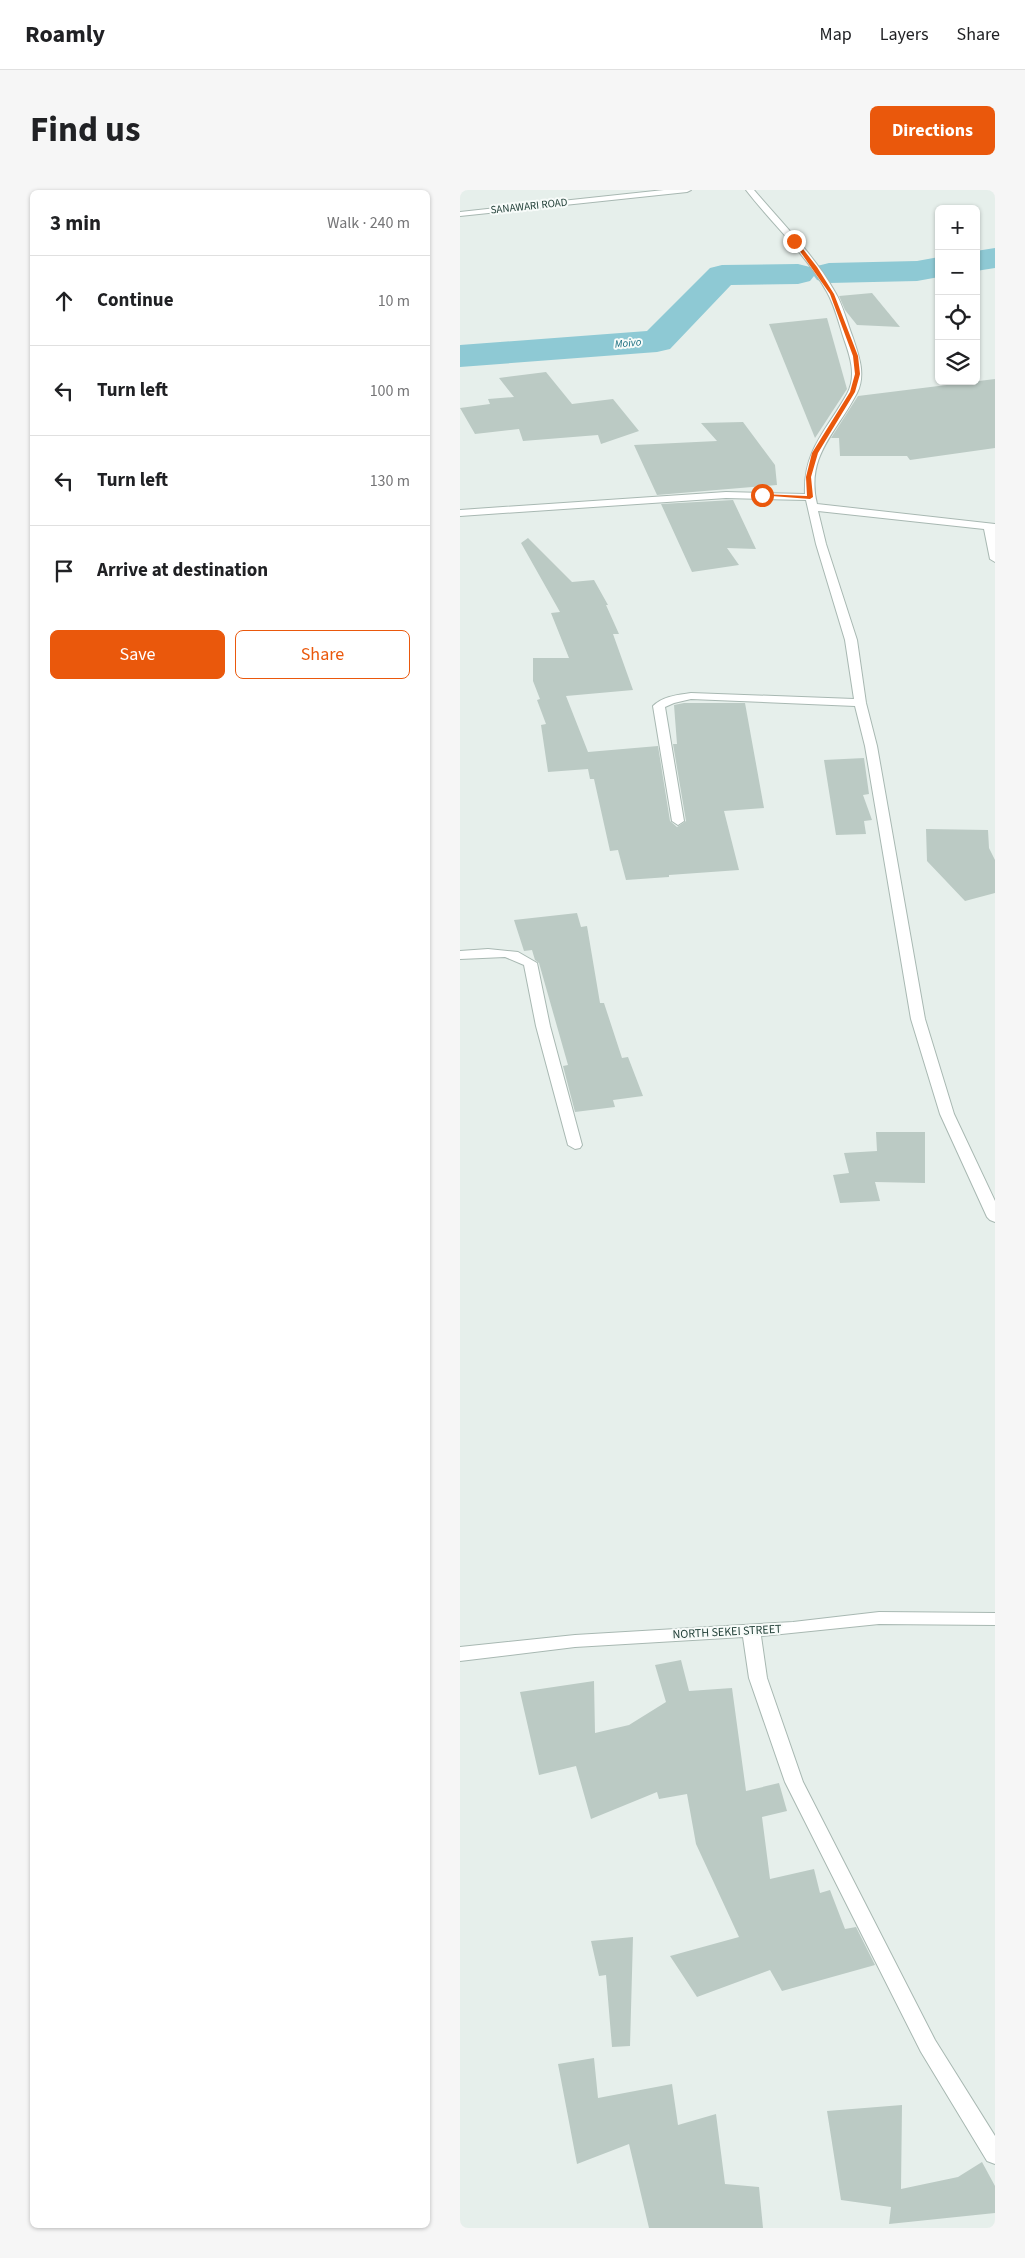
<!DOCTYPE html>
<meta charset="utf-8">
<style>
:root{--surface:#fff;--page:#f6f6f6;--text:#202124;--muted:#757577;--line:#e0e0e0;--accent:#ea580c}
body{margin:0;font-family:"Source Sans 3",sans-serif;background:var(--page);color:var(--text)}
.controls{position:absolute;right:15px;top:15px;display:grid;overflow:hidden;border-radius:8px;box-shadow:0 1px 4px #0004}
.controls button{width:45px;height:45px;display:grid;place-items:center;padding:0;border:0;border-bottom:1px solid var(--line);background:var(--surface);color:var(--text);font:25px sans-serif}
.stop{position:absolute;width:15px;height:15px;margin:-11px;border:4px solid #ea580c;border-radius:50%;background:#fff}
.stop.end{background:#ea580c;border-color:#fff;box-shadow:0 1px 5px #0008}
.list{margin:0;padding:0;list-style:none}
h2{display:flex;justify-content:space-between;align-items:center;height:65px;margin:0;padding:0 20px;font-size:21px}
h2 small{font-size:16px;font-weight:400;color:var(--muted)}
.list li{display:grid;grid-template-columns:32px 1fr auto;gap:15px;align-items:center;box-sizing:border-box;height:90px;padding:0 20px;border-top:1px solid var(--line)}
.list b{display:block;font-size:19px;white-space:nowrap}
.list em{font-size:16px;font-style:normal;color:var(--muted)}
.actions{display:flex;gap:10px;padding:15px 20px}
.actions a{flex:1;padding:11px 0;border:1px solid var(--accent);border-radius:8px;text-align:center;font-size:18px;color:var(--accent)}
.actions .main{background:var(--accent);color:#fff}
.icon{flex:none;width:28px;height:28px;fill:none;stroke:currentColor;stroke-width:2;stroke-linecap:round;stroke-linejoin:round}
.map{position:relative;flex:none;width:535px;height:2038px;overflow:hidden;border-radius:8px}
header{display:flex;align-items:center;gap:30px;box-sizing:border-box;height:70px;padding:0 25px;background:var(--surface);border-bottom:1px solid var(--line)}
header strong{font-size:24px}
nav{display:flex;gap:28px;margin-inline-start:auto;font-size:18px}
.intro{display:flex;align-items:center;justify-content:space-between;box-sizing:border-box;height:120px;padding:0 30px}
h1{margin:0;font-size:35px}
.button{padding:12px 22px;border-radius:8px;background:var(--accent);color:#fff;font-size:18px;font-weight:700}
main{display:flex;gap:30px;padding:0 30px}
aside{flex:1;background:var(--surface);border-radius:8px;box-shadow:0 1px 4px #0004}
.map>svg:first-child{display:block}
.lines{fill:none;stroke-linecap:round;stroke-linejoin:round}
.river{fill:#8ec9d4;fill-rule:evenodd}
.building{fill:#bbcac4}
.minor-casing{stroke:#a8b8b2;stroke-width:2}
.minor{fill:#fff;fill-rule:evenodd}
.route{fill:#ea580c}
.labels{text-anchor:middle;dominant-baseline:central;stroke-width:4;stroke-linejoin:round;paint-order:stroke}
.far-street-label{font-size:11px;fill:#24423a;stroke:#f7fbf9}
.far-water-label{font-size:11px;font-style:italic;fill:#1c6f80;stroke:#f7fbf9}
.street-label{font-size:12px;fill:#24423a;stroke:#f7fbf9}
</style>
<header>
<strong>Roamly</strong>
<nav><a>Map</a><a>Layers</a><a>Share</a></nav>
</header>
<div class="intro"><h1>Find us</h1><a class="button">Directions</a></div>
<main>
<aside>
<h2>3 min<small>Walk · 240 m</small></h2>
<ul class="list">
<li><svg class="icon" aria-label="ahead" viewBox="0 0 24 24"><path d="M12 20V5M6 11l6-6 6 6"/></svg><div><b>Continue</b></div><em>10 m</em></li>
<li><svg class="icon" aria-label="left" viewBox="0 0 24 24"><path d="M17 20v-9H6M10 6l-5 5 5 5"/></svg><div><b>Turn left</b></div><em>100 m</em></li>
<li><svg class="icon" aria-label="left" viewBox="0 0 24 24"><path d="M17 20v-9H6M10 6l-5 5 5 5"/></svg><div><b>Turn left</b></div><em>130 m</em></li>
<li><svg class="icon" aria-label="arrive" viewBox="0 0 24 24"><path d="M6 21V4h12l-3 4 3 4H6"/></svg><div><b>Arrive at destination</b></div></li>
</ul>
<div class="actions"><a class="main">Save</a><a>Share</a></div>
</aside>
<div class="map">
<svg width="535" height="2038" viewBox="0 0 535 2038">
<rect width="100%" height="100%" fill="#e6efeb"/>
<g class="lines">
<g class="river">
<path d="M535 58V78L516 81V61Z"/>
<path d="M479 67V87L457 91 369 93 357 90 354 86 350 91 338 94 271 95 210 159 197 162 0 177V155L187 141 250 78 262 75 338 74 350 77 353 81 357 76 369 73 457 71Z"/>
</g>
</g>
<g class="building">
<path d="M412 103 440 137 397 135 385 120 379 106Z"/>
<path d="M367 128 387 199 355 248 309 134Z"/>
<path d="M86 182 112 214 153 209 179 241 141 254 138 245 63 251 59 239 15 244 0 218 30 214 28 209 54 207 39 188Z"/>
<path d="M535 189V258L450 270 447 266H380L379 248H371L398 206Z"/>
<path d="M283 232 315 275 317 295 197 305 174 255 257 251 241 233Z"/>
<path d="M273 310 296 359 267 358 279 375 232 382 201 314Z"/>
<path d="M68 348 112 392 134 390 148 415H146L159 444H153L173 500 106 506 128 562 198 556 210 631 217 637 226 631 213 554H217L214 515 224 513H285L304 618 264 621 279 680 209 685V687L166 690 158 660 150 661 134 589H130L128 579 88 582 81 535 86 534 77 510 80 509 73 491V468H109L91 423 100 422 61 353Z"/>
<path d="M404 568 409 604 403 605 412 630 404 631 406 644 376 645 364 570Z"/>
<path d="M466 639 528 640 529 658 535 670V703L505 711 467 671Z"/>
<path d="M117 723 121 737 127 736 140 813H144L162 868 168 867 183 906 153 910 155 917 115 922 103 876 108 875 79 773 75 770 72 760 64 761 54 730Z"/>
<path d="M416 942H465V993L415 992 420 1011 380 1013 373 985 389 983 384 963 417 961Z"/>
<path d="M221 1470 229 1501 272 1498 286 1601 319 1593 327 1621 302 1627 310 1689 354 1679 360 1703 370 1700 385 1739 396 1737 415 1775 322 1801 310 1780 237 1807 210 1766 279 1747 236 1654 227 1604 199 1609 197 1602 131 1629 116 1576 79 1585 60 1502 134 1491 135 1543 169 1535 206 1512 195 1475Z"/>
<path d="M173 1747 170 1856 152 1857 146 1785 139 1786 131 1751Z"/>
<path d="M134 1868 138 1908 212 1894 218 1935 256 1924 265 1994 299 1997 303 2038H189L169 1954 117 1974 98 1874Z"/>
<path d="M442 1915 441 1999 498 1987 522 1972 535 1996V2023L429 2034 431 2017 381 2010 367 1921Z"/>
</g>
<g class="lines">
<g class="minor-casing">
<g id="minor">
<path d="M204 0H231L227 2 0 26V22Z"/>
<path d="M286 0H294C322 33 354 65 375 102 383 115 387 133 393 148 399 166 406 185 397 203 377 242 345 266 357 314L535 334V372L530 369 524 339 358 321 366 354 397 450 406 513 417 556 465 829 494 924 535 1011V1032L530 1030 527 1027 480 924 451 829 405 556 395 516 231 509 214 513 205 517 224 631 218 635 212 631 193 516C203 506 218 505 231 503L394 509 385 450 356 354 346 310 266 308 0 326V320L266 302 345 304C343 260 367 240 387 204 397 186 390 166 384 149 379 134 375 116 367 102 346 64 312 34 286 0Z"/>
<path d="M28 759 58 762 77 773 90 836 122 955 120 958 115 959 108 955 76 836 64 775 45 767 0 769V761Z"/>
<path d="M419 1422 535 1423V1435L419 1434 301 1446 307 1488 343 1592 475 1850 535 1946V1974L527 1971 461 1862 325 1592 289 1488 283 1447 115 1457 0 1471V1457L115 1445 333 1432Z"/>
</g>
</g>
<use href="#minor" class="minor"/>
</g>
<path class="route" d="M332 50H336L357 77 374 104 398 166 400 184 395 202 358 263 351 287 353 307 350 309 299 305 302 304 347 306 346 287 352 263 390 202 395 184 393 166 370 104Z"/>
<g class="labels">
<g class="far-street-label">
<text transform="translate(69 16) rotate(-6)">SANAWARI ROAD</text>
</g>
<g class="far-water-label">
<text transform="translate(168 153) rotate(-5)">Moivo</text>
</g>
<g class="street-label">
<text transform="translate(267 1442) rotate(-3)">NORTH SEKEI STREET</text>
</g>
</g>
</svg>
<div class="controls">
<button>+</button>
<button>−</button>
<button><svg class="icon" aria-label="locate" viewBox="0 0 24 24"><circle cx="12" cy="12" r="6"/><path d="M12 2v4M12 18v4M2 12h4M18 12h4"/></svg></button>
<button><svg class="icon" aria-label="layers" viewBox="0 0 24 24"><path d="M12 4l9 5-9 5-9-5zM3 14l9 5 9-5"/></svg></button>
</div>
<div class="stop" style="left:302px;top:305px"></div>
<div class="stop end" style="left:334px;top:51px"></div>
</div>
</main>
